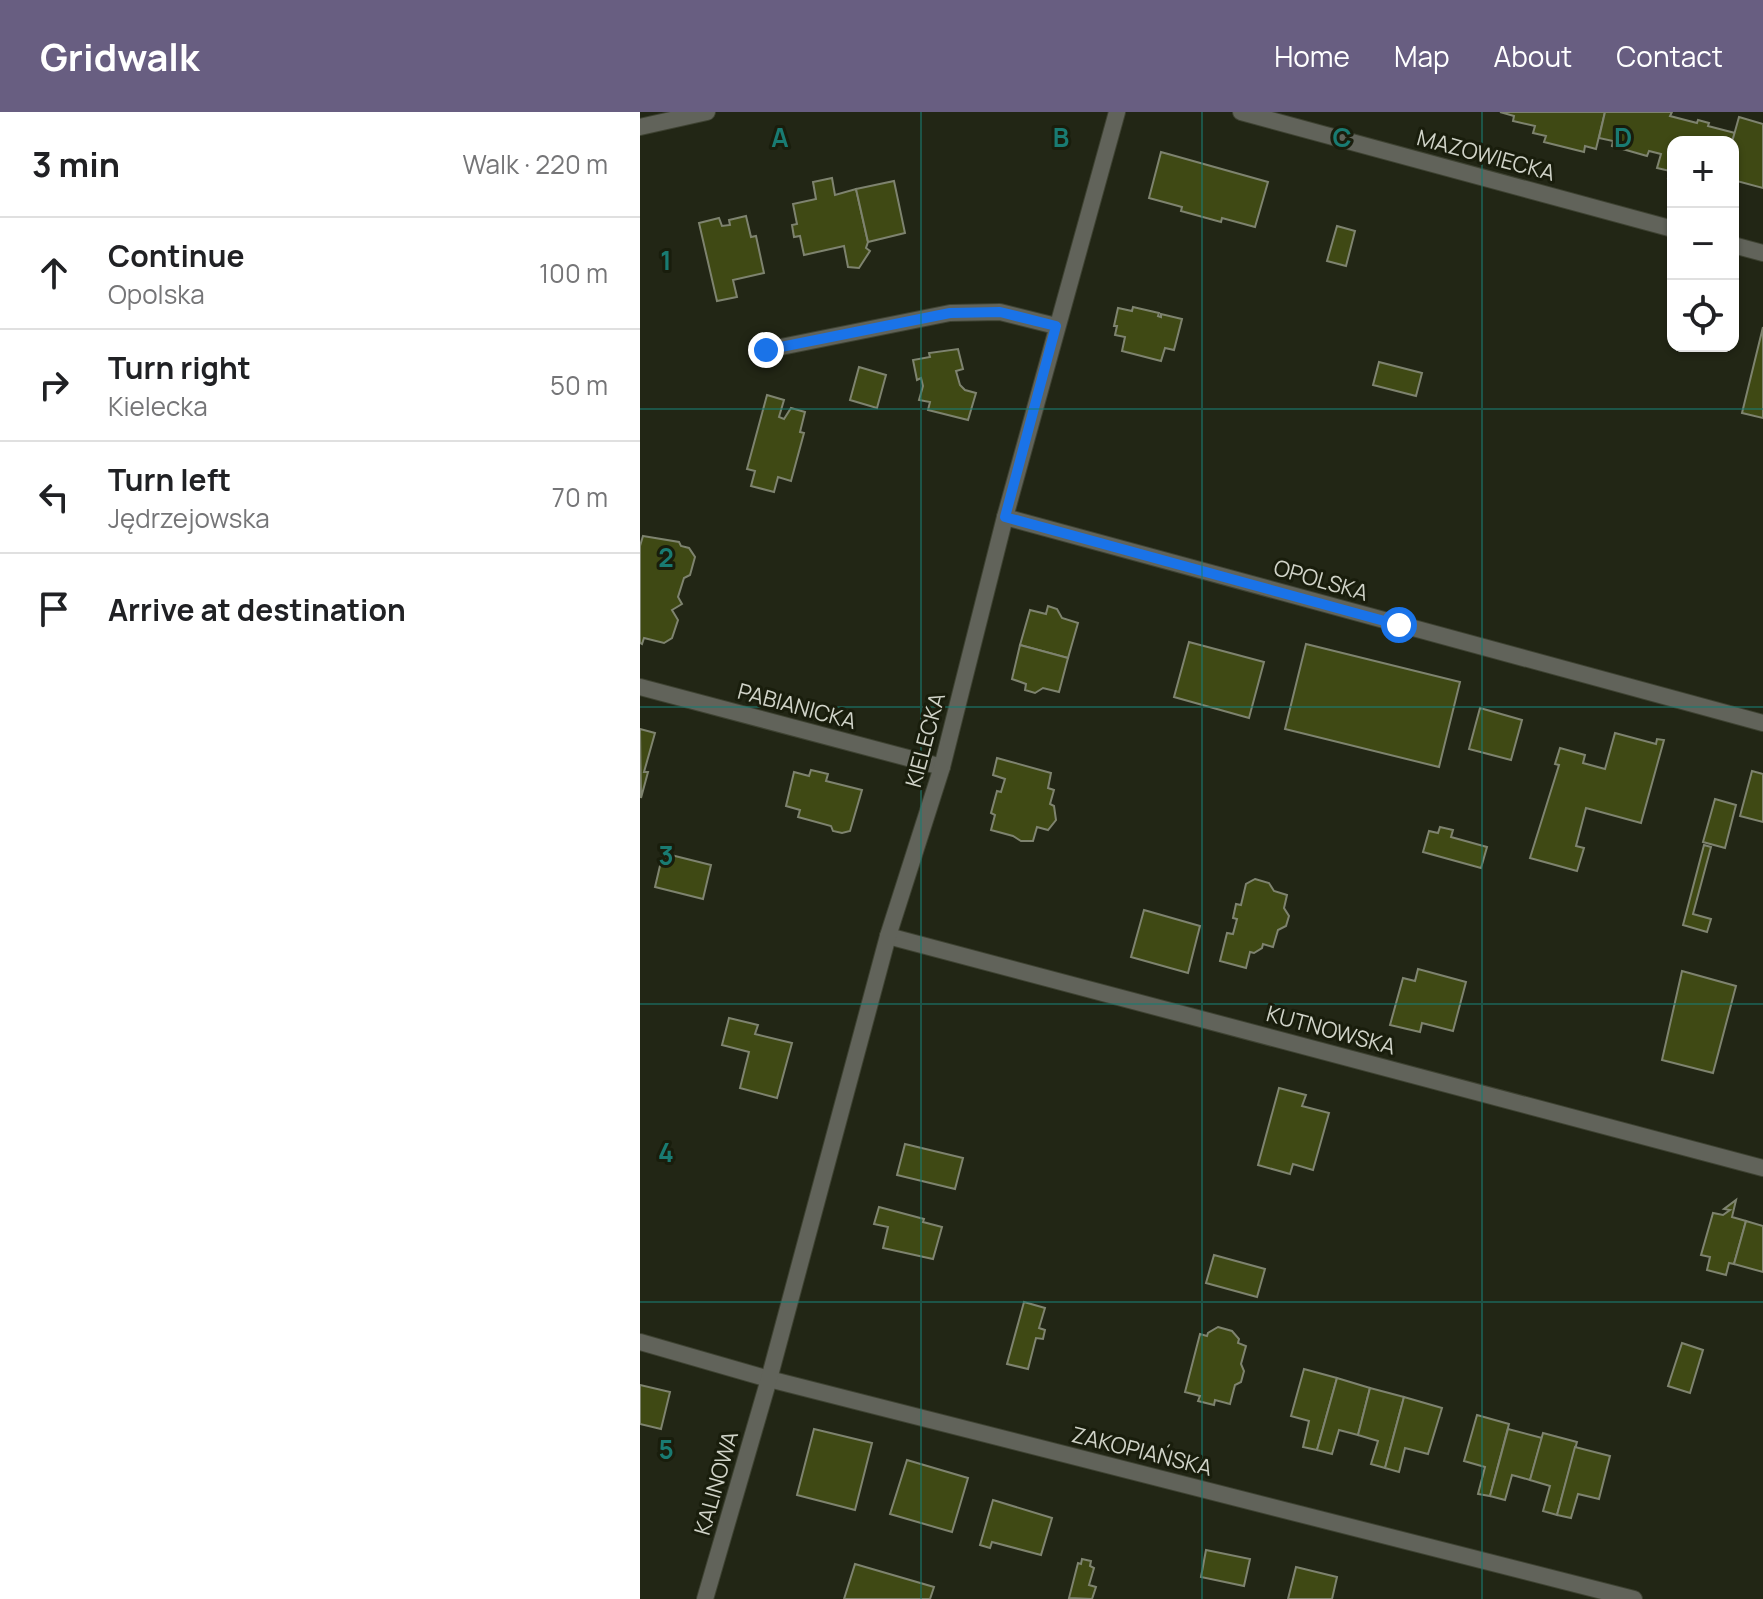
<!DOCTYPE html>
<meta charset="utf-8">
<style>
:root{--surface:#fff;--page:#f2f2f2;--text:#202124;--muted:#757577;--line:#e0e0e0;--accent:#685e81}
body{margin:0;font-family:Manrope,sans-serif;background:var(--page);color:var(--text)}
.controls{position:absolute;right:24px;top:24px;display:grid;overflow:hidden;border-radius:16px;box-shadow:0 2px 6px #0004}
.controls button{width:72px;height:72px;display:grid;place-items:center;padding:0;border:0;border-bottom:2px solid var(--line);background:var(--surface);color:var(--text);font:40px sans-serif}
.stop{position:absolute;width:24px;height:24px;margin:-18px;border:6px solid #1a73e8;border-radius:50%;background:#fff}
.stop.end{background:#1a73e8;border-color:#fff;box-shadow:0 2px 8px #0008}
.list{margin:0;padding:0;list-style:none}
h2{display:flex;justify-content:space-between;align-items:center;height:104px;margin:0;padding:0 32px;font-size:34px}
h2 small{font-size:26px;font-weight:400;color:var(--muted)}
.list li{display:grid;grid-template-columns:52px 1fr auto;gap:24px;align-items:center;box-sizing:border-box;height:112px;padding:0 32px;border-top:2px solid var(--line)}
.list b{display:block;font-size:30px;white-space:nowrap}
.list p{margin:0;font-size:26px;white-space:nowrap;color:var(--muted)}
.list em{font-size:26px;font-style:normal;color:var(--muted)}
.icon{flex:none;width:44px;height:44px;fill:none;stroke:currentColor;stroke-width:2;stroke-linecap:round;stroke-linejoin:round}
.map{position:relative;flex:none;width:1123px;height:1487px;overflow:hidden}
header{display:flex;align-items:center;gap:48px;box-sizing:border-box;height:112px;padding:0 40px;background:var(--accent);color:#fff}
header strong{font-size:38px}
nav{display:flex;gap:44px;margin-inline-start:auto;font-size:28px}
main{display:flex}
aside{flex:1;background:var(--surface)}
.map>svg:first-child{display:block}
.building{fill:#3f4914;stroke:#7e836f;stroke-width:2}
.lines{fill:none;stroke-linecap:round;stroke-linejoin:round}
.street-casing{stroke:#3e4232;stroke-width:18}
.street{stroke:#61635a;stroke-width:16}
.route{stroke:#1a73e8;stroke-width:10}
.grid{fill:none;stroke:#197b72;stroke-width:2;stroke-opacity:0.55}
.labels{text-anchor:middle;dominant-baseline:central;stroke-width:6;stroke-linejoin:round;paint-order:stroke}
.street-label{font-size:22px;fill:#d0d3c8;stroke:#191d0c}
.grid-label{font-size:26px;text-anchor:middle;font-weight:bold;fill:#197b72;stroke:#191d0c;stroke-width:6;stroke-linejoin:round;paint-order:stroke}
</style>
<header>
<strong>Gridwalk</strong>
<nav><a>Home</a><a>Map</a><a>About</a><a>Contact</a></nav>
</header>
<main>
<aside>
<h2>3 min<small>Walk · 220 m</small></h2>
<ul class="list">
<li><svg class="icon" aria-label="ahead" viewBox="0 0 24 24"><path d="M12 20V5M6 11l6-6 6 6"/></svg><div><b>Continue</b><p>Opolska</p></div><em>100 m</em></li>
<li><svg class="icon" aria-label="right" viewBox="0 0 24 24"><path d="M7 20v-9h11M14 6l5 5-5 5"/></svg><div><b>Turn right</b><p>Kielecka</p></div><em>50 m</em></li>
<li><svg class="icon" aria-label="left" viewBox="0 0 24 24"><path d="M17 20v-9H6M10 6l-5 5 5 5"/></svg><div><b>Turn left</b><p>Jędrzejowska</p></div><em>70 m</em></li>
<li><svg class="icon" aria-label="arrive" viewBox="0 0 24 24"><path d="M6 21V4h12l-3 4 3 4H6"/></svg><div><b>Arrive at destination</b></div></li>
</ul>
</aside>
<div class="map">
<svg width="1123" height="1487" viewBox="0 0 1123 1487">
<rect width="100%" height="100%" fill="#222615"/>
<g class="building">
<path d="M860 0H965L956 37 945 34 944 40 904 30 906 24 893 21 895 14 873 9 874 4Z"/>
<path d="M965 0H1032L1030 4 1057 11 1058 8 1069 11 1068 14 1095 21 1092 30H1033V67L1028 66 1030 59 1017 56 1021 42 1009 39 1007 44 972 34 973 29 959 26Z"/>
<path d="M1099 5 1123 12V76L1093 68 1092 30Z"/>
<path d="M521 40 628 70 615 115 582 106 581 110 541 99 542 95 509 86Z"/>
<path d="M192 66 195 83 216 77 228 130 226 136 230 139 219 156 208 155 204 134 164 143 160 124 154 125 152 113 157 112 153 92 176 87 173 70Z"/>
<path d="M254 69 265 121 228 130 216 77Z"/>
<path d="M106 104 111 125 116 124 124 161 93 168 97 185 77 189 59 111 79 106 82 114 90 113 89 108Z"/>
<path d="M697 114 715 119 706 154 687 149Z"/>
<path d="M493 195 519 201 518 204 521 205V202L542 207 534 238 525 236 521 249 482 239 485 225 475 223 477 214H474L478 196 492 199Z"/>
<path d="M1123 215V306L1102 301Z"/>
<path d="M318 237 323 257 316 259 320 273 325 278 336 281 328 308 288 298 290 290 279 288 283 274 281 266 277 268 273 248 290 245 289 241Z"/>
<path d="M739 250 782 261 776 284 733 273Z"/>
<path d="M219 255 246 263 237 296 210 288Z"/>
<path d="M127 283 144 288 139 305 144 307 151 296 165 300 160 320 164 321 151 369 138 365 134 380 111 374 115 359 107 357Z"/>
<path d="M3 424 39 430 41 434 49 436 55 445 50 463 44 466 38 485 42 492 32 498 38 508 32 526 24 531 4 526 2 532 0 531V434Z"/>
<path d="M408 494 417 497 422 506 438 511 428 546 380 533 390 498 406 502Z"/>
<path d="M549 530 624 550 609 606 534 585Z"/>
<path d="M666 532 820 570 799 655 645 617Z"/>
<path d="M380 533 428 546 419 580 403 576 395 581 385 578 386 572 372 567Z"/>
<path d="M840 596 882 608 871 648 829 637Z"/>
<path d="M0 617 15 621 4 660H8L1 686Z"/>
<path d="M975 621 1016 632 1017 627 1024 628 1001 711 946 696 936 734 944 736 937 759 890 746 919 653 915 652 920 636 945 643 943 651 965 657Z"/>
<path d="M357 646 411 661 408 676 414 678 410 692 414 694 416 708 408 718 397 715 393 729H381L373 724 351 718 355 703 351 701 357 679 361 680 365 667 353 663Z"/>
<path d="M171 658 188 662 186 669 222 678 210 719 202 721 193 719 191 714 158 705 160 698 146 694 154 660 169 664Z"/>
<path d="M1112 659 1123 662V710L1100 704Z"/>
<path d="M1075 687 1096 693 1085 736 1063 730Z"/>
<path d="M800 715 813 718 811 725 847 735 841 756 783 740 789 719 798 721Z"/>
<path d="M1064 733 1071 735 1053 802 1071 807 1067 820 1043 813Z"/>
<path d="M23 741 71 753 63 787 15 775Z"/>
<path d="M615 767 629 771 634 779 647 783 644 796 649 804 646 814 638 818 633 835 623 832 622 836 614 841 610 840 606 856 580 849 587 821 593 822 597 807 593 806 596 792 601 793 606 772Z"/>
<path d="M504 798 560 814 548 861 491 845Z"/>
<path d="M778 857 826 870 813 919 782 911 780 920 750 913 763 866 775 869Z"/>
<path d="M1042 859 1096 874 1073 961 1022 948Z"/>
<path d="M89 906 118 913 115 922 152 931 137 986 100 976 109 940 82 933Z"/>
<path d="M639 976 666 983 662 994 689 1001 673 1058 653 1052 650 1062 618 1053Z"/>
<path d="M265 1032 323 1046 315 1077 257 1063Z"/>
<path d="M1096 1088 1092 1105 1106 1109 1094 1152 1089 1151 1086 1163 1067 1158 1070 1145 1061 1143 1073 1101 1083 1103 1090 1098 1084 1097Z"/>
<path d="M239 1095 284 1107 283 1110 302 1115 293 1147 243 1136 248 1115 234 1112Z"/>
<path d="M1106 1109 1123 1114V1160L1094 1152Z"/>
<path d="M574 1143 625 1157 617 1185 566 1171Z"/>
<path d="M384 1190 405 1196 399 1216 405 1218 403 1227 396 1226 388 1257 367 1252Z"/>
<path d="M578 1215 592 1219 599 1227 598 1231 606 1234 601 1252 604 1259 601 1270 595 1273 590 1292 575 1288 574 1293 558 1289 560 1284 545 1280 560 1222 567 1224 568 1221Z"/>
<path d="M1042 1231 1063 1238 1050 1281 1028 1274Z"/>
<path d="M664 1257 697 1266 677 1338 663 1335 669 1309 651 1304Z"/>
<path d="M697 1266 730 1276 718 1323 699 1318 692 1342 677 1338Z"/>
<path d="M0 1273 30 1280 21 1317 0 1312Z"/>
<path d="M730 1276 764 1285 745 1356 731 1352 738 1329 718 1323Z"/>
<path d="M764 1285 802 1296 788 1342 765 1336 759 1360 745 1356Z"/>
<path d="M837 1303 869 1312 850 1384 838 1382 845 1355 824 1349Z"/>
<path d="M174 1317 232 1331 215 1398 157 1383Z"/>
<path d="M868 1317 902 1326 890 1368 872 1363 865 1388 850 1384Z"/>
<path d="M903 1321 937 1330 917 1403 903 1399 910 1374 890 1368Z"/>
<path d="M935 1335 970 1344 959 1387 938 1382 931 1406 917 1403Z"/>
<path d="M267 1348 328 1366 312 1420 250 1402Z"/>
<path d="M353 1388 412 1406 401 1443 352 1430 350 1436 340 1433Z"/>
<path d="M566 1438 610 1447 604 1474 561 1465Z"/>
<path d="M442 1447 451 1449 450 1454 454 1456 449 1473 456 1475 452 1487 429 1486 438 1451 441 1452Z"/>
<path d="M215 1452 294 1475 290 1487H204Z"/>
<path d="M656 1455 697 1465 692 1487H648Z"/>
</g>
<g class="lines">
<g class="street-casing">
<g id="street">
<path d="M601 0 1033 117"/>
<path d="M0 15 67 0"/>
<path d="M1093 133 1123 141"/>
<path d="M126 238 310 201 360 200 416 214"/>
<path d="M365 405 1123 611"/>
<path d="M0 575 302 655"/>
<path d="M248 824 1123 1056"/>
<path d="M0 1230 129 1267 994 1487"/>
<path d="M65 1487 129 1267 248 824 302 655 365 405 477 0"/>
</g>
</g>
<use href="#street" class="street"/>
</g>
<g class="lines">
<path class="route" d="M126 238 310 201 360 200 416 214 365 405 759 513"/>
</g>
<path class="grid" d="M281 0V1487M562 0V1487M842 0V1487M0 297H1123M0 595H1123M0 892H1123M0 1190H1123"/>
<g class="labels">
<g class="street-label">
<text transform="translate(846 43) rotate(15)">MAZOWIECKA</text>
<text transform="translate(681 468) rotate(16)">OPOLSKA</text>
<text transform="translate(157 594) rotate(15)">PABIANICKA</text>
<text transform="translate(285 628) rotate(-75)">KIELECKA</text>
<text transform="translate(691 918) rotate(15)">KUTNOWSKA</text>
<text transform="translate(502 1339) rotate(14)">ZAKOPIAŃSKA</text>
<text transform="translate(76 1371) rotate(-74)">KALINOWA</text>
</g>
</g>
<g class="grid-label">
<text x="140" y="35">A</text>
<text x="421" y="35">B</text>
<text x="702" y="35">C</text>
<text x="983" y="35">D</text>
<text x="26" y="158">1</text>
<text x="26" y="455">2</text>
<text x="26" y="753">3</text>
<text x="26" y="1050">4</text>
<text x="26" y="1347">5</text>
</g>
</svg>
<div class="controls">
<button>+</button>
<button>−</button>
<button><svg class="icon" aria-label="locate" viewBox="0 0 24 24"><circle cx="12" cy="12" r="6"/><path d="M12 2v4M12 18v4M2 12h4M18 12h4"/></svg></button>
</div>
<div class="stop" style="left:759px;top:513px"></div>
<div class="stop end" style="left:126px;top:238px"></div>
</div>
</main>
